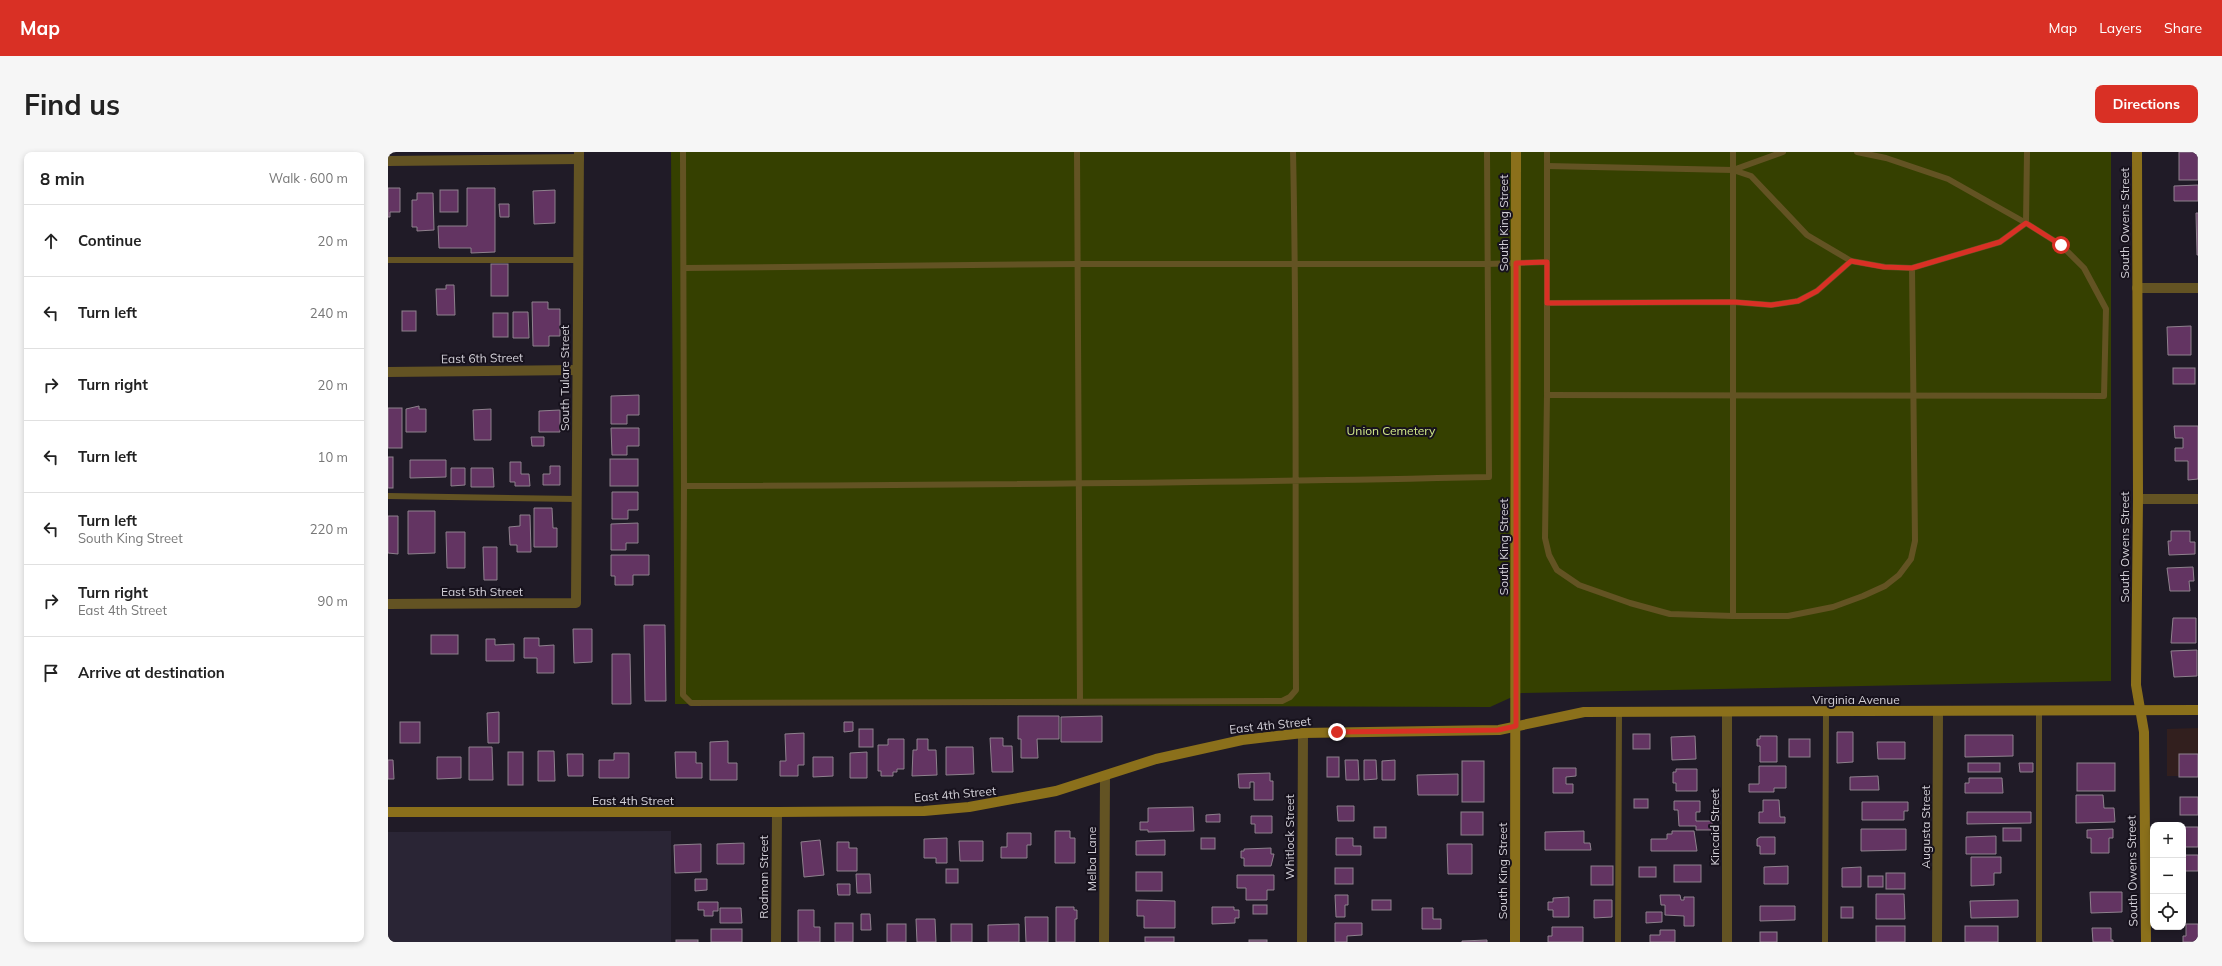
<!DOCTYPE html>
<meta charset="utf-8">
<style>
:root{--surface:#fff;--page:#f6f6f6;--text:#222;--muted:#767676;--line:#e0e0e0;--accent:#d93025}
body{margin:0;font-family:Mulish,sans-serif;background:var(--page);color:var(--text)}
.controls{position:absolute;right:12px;bottom:12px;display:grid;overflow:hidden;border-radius:8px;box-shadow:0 2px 6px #0003}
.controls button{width:36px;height:36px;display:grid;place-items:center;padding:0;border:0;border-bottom:1px solid var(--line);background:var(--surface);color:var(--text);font:20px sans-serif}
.stop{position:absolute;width:12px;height:12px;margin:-9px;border:3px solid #d93025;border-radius:50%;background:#fff}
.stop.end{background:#d93025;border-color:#fff;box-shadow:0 1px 4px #0008}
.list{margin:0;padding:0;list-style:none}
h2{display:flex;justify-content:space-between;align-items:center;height:52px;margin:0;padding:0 16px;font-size:17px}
h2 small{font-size:13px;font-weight:400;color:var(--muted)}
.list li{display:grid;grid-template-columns:26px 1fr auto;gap:12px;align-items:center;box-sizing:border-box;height:72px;padding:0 16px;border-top:1px solid var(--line)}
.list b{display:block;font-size:15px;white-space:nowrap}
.list p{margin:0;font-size:13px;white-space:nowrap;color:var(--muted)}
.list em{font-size:13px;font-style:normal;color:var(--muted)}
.icon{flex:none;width:22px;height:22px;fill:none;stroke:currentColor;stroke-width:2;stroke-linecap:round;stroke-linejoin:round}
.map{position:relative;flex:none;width:1810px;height:790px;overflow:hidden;border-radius:8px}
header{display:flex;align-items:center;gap:24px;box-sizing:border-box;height:56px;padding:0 20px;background:var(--accent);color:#fff}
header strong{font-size:19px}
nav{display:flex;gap:22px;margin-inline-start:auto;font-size:14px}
.intro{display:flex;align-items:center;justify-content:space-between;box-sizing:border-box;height:96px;padding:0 24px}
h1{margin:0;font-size:28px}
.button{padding:10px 18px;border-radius:8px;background:var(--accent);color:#fff;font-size:14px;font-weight:700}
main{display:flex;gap:24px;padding:0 24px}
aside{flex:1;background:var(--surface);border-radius:8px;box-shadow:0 2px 6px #0003}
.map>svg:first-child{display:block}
.commercial{fill:#321f1e}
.industrial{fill:#2a2535}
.green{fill:#354000}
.building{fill:#633462;stroke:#8e818d}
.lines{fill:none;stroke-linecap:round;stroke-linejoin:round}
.lane{stroke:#635323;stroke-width:6}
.street{stroke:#635323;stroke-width:10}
.secondary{stroke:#8b701b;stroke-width:10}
.route{stroke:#d93025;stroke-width:5}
.labels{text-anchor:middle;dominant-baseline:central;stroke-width:4;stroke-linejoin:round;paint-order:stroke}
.street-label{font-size:12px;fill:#d3d0d8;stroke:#17121d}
.park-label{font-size:12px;fill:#d3ea8a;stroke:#17121d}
</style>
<header>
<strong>Map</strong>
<nav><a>Map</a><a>Layers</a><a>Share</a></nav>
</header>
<div class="intro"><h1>Find us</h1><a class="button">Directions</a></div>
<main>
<aside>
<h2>8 min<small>Walk · 600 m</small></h2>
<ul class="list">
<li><svg class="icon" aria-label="ahead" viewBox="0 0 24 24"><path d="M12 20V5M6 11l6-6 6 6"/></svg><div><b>Continue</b></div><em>20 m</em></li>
<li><svg class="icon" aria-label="left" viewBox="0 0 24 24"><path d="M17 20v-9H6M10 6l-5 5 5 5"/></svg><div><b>Turn left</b></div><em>240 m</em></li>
<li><svg class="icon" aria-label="right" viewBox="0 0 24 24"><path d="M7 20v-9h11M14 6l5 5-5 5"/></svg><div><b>Turn right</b></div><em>20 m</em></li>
<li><svg class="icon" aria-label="left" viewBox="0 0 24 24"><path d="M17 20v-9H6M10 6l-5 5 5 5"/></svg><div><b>Turn left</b></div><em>10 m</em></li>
<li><svg class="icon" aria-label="left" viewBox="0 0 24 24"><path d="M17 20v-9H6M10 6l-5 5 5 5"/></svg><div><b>Turn left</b><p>South King Street</p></div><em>220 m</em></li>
<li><svg class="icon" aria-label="right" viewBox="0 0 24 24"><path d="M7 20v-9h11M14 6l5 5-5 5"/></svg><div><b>Turn right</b><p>East 4th Street</p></div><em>90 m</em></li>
<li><svg class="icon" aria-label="arrive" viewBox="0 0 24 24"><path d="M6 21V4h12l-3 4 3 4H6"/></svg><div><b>Arrive at destination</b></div></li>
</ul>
</aside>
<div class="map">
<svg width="1810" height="790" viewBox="0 0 1810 790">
<rect width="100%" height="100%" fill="#201b27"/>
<path class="commercial" d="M1810 576V624H1779V577Z"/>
<path class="industrial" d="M283 679V790H0V680Z"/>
<path class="green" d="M283 0H1723V529L1133 541 1102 555 287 552Z"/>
<g class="building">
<rect x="1791" y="0" width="19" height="28"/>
<path d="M1810 33V49H1786V34Z"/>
<path d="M0 36H12V60H2V65H0Z"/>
<path d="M79 36H107V100L83 101V96H51L50 74H79Z"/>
<rect x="52" y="38" width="18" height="22"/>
<path d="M167 38V71L146 72 145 39Z"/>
<path d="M29 41H45L46 78 29 79V75H24V48H29Z"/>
<path d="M111 52H121V65H112Z"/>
<path d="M1808 61H1810V103H1809Z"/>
<rect x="103" y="112" width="17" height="32"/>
<path d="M58 133H66L67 163H49L48 137H58Z"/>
<path d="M144 150H160V157H172V184H161V194H145Z"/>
<rect x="14" y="159" width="14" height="20"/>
<path d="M125 160H140L141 186H125Z"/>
<rect x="105" y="161" width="15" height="24"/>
<path d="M1803 174V203H1780L1779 175Z"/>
<rect x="1785" y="216" width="22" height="16"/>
<path d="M251 243V263H239V272H223V244Z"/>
<path d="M31 254V257H38V280H18V257Z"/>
<rect x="0" y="256" width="14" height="40"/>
<path d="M103 257V288H86L85 258Z"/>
<path d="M172 258V280H151V259Z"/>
<path d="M1786 274H1810V327L1800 328V309H1787V296H1795V286H1787Z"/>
<path d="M223 276H251V294H239V303H224Z"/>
<path d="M143 285H156V294H144Z"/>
<rect x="0" y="305" width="5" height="31"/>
<rect x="222" y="307" width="28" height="27"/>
<path d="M22 308H58V325L22 326Z"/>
<path d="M122 310H133V322H141L142 334H127V330H122Z"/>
<path d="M162 314H172V333H155V322H162Z"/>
<path d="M63 316H77V333L63 334Z"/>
<path d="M83 316H105L106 335H83Z"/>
<path d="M224 340H250V358H240V367H224Z"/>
<path d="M146 356H164L165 376H169V395H146Z"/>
<path d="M20 359H47V401L20 402Z"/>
<path d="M132 363H142L143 400H129V393H122L121 375 132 374Z"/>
<path d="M0 364H10V402L0 401Z"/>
<path d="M250 371V391H238V398H223V372Z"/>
<path d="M1783 379H1802V390H1807V402L1781 403 1780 389H1783Z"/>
<path d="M58 380H77V416H59Z"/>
<path d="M95 395H109V428H96Z"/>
<path d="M223 403H261V423H245V433H227V424H223Z"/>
<path d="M1805 415 1806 429H1801L1802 439H1782L1779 416Z"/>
<path d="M1785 466H1808V491H1783Z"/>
<path d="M256 473H277L278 549H257Z"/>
<path d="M185 477H204V510L186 511Z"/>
<rect x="43" y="483" width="27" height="19"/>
<path d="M136 486H151V494L166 493V521H149V506H136Z"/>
<path d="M98 487H107V493L126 492V509H98Z"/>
<path d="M1809 498V524L1786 525 1783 499Z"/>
<path d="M224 502H242L243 552H224Z"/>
<path d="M111 560V591H100L99 561Z"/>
<path d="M630 564H671V587H649L650 606H633V587H630Z"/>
<path d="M714 564V590H673V565Z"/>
<rect x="12" y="570" width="20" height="21"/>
<path d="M456 570H465V579L456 580Z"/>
<rect x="471" y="577" width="14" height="18"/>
<path d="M1449 580H1465V610L1449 611Z"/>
<path d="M416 581V613H410V624H392V609H398L397 582Z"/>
<rect x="1245" y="582" width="17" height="15"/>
<path d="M1577 583H1625V604L1577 605Z"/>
<path d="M1307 584 1308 607 1284 608 1283 585Z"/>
<path d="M1372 584H1389V610H1372V594H1369V587H1372Z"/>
<path d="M602 586H615V594H624L625 620H604Z"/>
<path d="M500 587H516V617H509V620H505V624H493V619H490V593H500Z"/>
<path d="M529 587H540V598H548L549 623 524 624 525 598H529Z"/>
<rect x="1401" y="587" width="21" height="18"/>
<path d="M340 589V611H349V628H322V590Z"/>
<path d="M1489 590H1517V607H1490Z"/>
<path d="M81 595H104L105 628H81Z"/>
<path d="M558 595H585L586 622 558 623Z"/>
<path d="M150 599H166L167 629H150Z"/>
<rect x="120" y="600" width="15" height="33"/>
<path d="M287 600H308V611H314V626H288Z"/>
<path d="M479 600V626H462V601Z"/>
<path d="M226 601H241V626H211V608H226Z"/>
<path d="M179 602H195V624H180Z"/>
<rect x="1791" y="602" width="19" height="23"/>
<path d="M49 605H73V626L49 627Z"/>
<path d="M425 605H445V624L425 625Z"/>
<rect x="939" y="605" width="12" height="20"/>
<path d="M0 608H5L6 627H0Z"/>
<path d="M957 608H970L971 628H958Z"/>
<path d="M976 608H988L989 627 976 628Z"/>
<path d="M1007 608V628H994V609Z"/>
<rect x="1074" y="609" width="22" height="41"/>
<rect x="1580" y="611" width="32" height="9"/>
<path d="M1631 611H1645V620H1632Z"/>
<rect x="1689" y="611" width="38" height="28"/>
<path d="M1371 614H1398V636H1386V640H1361V632H1371Z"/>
<path d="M1165 616H1188V624L1178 625V632H1185V641H1165Z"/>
<path d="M1288 617H1309V639H1288V631H1285V620H1288Z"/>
<path d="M882 621V629H885V648H866V630H862V636H851L850 622Z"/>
<path d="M1070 622V643H1030L1029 623Z"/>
<path d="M1490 624 1491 638H1462V625Z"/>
<path d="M1581 626H1614L1615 641H1577V631H1581Z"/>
<path d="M1688 643H1715L1716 656H1726L1727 670 1688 671Z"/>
<rect x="1792" y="645" width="18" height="18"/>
<rect x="1246" y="647" width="14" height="9"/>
<path d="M1375 648H1391L1392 665H1397V671H1371V660H1375Z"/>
<path d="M1286 649H1312V660H1308V669H1324V678H1308V674H1291L1290 658H1286Z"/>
<path d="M1474 650H1520V659H1516V668H1474Z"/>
<path d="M949 654H966V669H950Z"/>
<path d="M805 655 806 679 760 680V678H752V670H760V656Z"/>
<rect x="1073" y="660" width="22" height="23"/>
<path d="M1579 660H1643V671L1579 672Z"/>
<path d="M832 662V670H818V663Z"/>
<path d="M863 664H884V681H867V672H863Z"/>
<rect x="986" y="675" width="12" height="11"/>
<rect x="1795" y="675" width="15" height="20"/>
<rect x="1615" y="676" width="18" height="13"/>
<path d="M1473 677H1518V698L1473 699Z"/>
<path d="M1725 677V686H1721V701H1703V686H1699V678Z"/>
<path d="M667 679H682V686H687V711H667Z"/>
<path d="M1196 679V691H1202L1203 698H1157V680Z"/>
<path d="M1284 679H1306L1309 699H1263V687H1279V682H1284Z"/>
<path d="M619 681H643V693H639V706H613V695H619Z"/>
<path d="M1608 684V702H1578V685Z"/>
<path d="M1372 685H1387V702H1372V694H1369V687Z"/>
<path d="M559 686V711H548V706H536V687Z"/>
<rect x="813" y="686" width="14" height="11"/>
<path d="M948 686H965V694H973V703H948Z"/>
<path d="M432 688 436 723 416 725 413 690Z"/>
<path d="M777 688V703H748V689Z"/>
<path d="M571 689H595V709H572Z"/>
<path d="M449 690H461V696H469V719H449Z"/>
<path d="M356 691V712H329V692Z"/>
<path d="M313 692V720L287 721 286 693Z"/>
<path d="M1059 692H1084V722H1060Z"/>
<path d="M883 696V702H886L883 714H856V706H853V699H856V697Z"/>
<rect x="1795" y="703" width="15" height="16"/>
<path d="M1583 705H1613V721H1606V733L1583 734Z"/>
<rect x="1286" y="713" width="27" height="17"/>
<rect x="1203" y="714" width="22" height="19"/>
<path d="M1400 714V732H1376V715Z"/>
<rect x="1251" y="715" width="17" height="10"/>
<path d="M1473 715V735H1454V716Z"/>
<rect x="947" y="716" width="18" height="16"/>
<rect x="558" y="717" width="12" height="14"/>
<rect x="748" y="720" width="26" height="19"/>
<rect x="1498" y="721" width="19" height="16"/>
<path d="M468 722H482L483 741H469Z"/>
<path d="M849 723H886V738H879V748H858V736H849Z"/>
<rect x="1480" y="724" width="15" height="11"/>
<path d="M307 727H319V738L307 739Z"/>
<path d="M449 732H462V743H450Z"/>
<path d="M1702 740H1734V760L1703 761Z"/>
<path d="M1488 742H1516L1517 767H1488Z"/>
<path d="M947 743H960V753H957V765H948Z"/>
<path d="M1272 743H1292L1293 748H1296V745H1306V774H1296V764L1277 763V753H1273Z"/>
<path d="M1181 745V765H1165V758H1160V750H1165V746Z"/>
<path d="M749 748 787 749V776H756V764H749Z"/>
<rect x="984" y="748" width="19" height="10"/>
<path d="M1206 748H1224V765L1206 766Z"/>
<path d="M1630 748V765L1583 766 1582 749Z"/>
<path d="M310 750H330V759H325V764H316V758H310Z"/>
<rect x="865" y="753" width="14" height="9"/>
<path d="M1372 754H1407V768L1372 769Z"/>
<path d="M668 755H686V758H689V767H687V790H668Z"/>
<path d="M824 755H846V758H851V766H847V771L824 772Z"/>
<rect x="1453" y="755" width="12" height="11"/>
<path d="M332 756H353L354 771H332Z"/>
<path d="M1034 756H1045V767H1053V777H1034Z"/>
<path d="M410 758H426V775H432V790H410Z"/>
<path d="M1258 760H1274V770L1258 771Z"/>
<path d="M473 762H482L483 778H473Z"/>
<path d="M637 765H660V790H638Z"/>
<path d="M528 767H547L548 790H529Z"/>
<rect x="447" y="771" width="18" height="19"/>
<path d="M947 771H974V783L959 784V790H947Z"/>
<rect x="499" y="772" width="19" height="18"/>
<rect x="563" y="772" width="21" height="18"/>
<path d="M631 772V790H600V773Z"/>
<path d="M1798 772H1810V790H1795V784H1798Z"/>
<rect x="1488" y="774" width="29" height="16"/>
<rect x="1577" y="774" width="33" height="16"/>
<path d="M1164 775H1195V790H1160V784H1164Z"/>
<path d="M1704 776H1723V788H1725V790H1705Z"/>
<rect x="323" y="777" width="31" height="13"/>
<path d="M1272 778H1287V790H1262V783H1272Z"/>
<rect x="1372" y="780" width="17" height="10"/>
<rect x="757" y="785" width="29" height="5"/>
<rect x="288" y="788" width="22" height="2"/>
<rect x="861" y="788" width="18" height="2"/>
<path d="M1099 788V790H1074V789Z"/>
</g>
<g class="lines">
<g class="lane">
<path d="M295 0 296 334"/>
<path d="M689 0 692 549"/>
<path d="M905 0C909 179 907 359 908 538L902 545 894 549 303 551 295 543 296 334C564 333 833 331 1101 325L1099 0"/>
<path d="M1159 0V243L1157 386 1161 403 1169 418 1191 433 1242 451 1282 462 1345 464H1400L1445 455 1475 444 1497 434 1511 423 1523 407 1527 389 1524 116"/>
<path d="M1159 14 1345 18 1363 24 1419 83 1463 109 1497 115 1524 116 1612 90 1638 71 1560 27 1498 6 1469 0"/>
<path d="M1345 18 1395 0"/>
<path d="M0 108H190"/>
<path d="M297 116 689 112H1099L1159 110"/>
<path d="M1159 151 1345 150 1383 153 1410 149 1429 139 1463 109"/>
<path d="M1159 243C1345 242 1530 245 1716 244L1718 157 1696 116 1673 93 1638 71 1639 0"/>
<path d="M0 344 188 347"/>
<path d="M1345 464V0"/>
<path d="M1651 559V790"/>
<path d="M1230 790 1231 560"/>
<path d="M1437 790 1438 560"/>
</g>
<g class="street">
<path d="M0 9 191 7"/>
<path d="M1749 136H1810"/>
<path d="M0 220 189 218"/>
<path d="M1750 347H1810"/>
<path d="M0 452 188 451 191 0"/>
<path d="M388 790 389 660"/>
<path d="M716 790 717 625"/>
<path d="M914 790 915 581"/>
<path d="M1339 790V561"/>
<path d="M1549 790 1550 560"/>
</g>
<g class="secondary">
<path d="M1749 0 1750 347 1748 533 1756 580 1758 790"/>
<path d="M0 660H389L536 659 581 655 668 639 768 607 854 588 915 581 1111 578 1196 560 1810 558"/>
<path d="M1127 790 1128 0"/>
</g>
</g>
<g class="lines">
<path class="route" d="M949 580 1110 578 1128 574V111L1159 110V151L1346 150 1383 153 1410 149 1429 139 1463 109 1496 115 1524 116 1612 90 1638 71 1673 93"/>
</g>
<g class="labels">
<g class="street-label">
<text transform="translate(1115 71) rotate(-90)">South King Street</text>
<text transform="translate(1736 71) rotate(-90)">South Owens Street</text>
<text transform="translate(94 206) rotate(-1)">East 6th Street</text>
<text transform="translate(176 226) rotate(-90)">South Tulare Street</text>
<text transform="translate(1115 395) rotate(-90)">South King Street</text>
<text transform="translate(1736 395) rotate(-90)">South Owens Street</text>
<text x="94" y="439">East 5th Street</text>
<text x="1468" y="547">Virginia Avenue</text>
<text transform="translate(882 573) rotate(-6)">East 4th Street</text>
<text transform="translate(567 642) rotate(-5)">East 4th Street</text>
<text x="245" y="648">East 4th Street</text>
<text transform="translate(1326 675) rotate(-90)">Kincaid Street</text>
<text transform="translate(1537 675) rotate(-90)">Augusta Street</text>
<text transform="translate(901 685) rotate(-90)">Whitlock Street</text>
<text transform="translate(703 707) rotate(-90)">Melba Lane</text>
<text transform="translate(1114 719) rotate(-90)">South King Street</text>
<text transform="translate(1744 719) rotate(-91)">South Owens Street</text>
<text transform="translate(375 725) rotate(-90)">Rodman Street</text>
</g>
<g class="park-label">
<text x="1003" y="278">Union Cemetery</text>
</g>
</g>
</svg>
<div class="controls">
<button>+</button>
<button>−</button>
<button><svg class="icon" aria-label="locate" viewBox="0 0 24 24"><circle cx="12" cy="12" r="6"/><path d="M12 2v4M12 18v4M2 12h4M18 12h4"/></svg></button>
</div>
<div class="stop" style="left:1673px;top:93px"></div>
<div class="stop end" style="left:949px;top:580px"></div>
</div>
</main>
